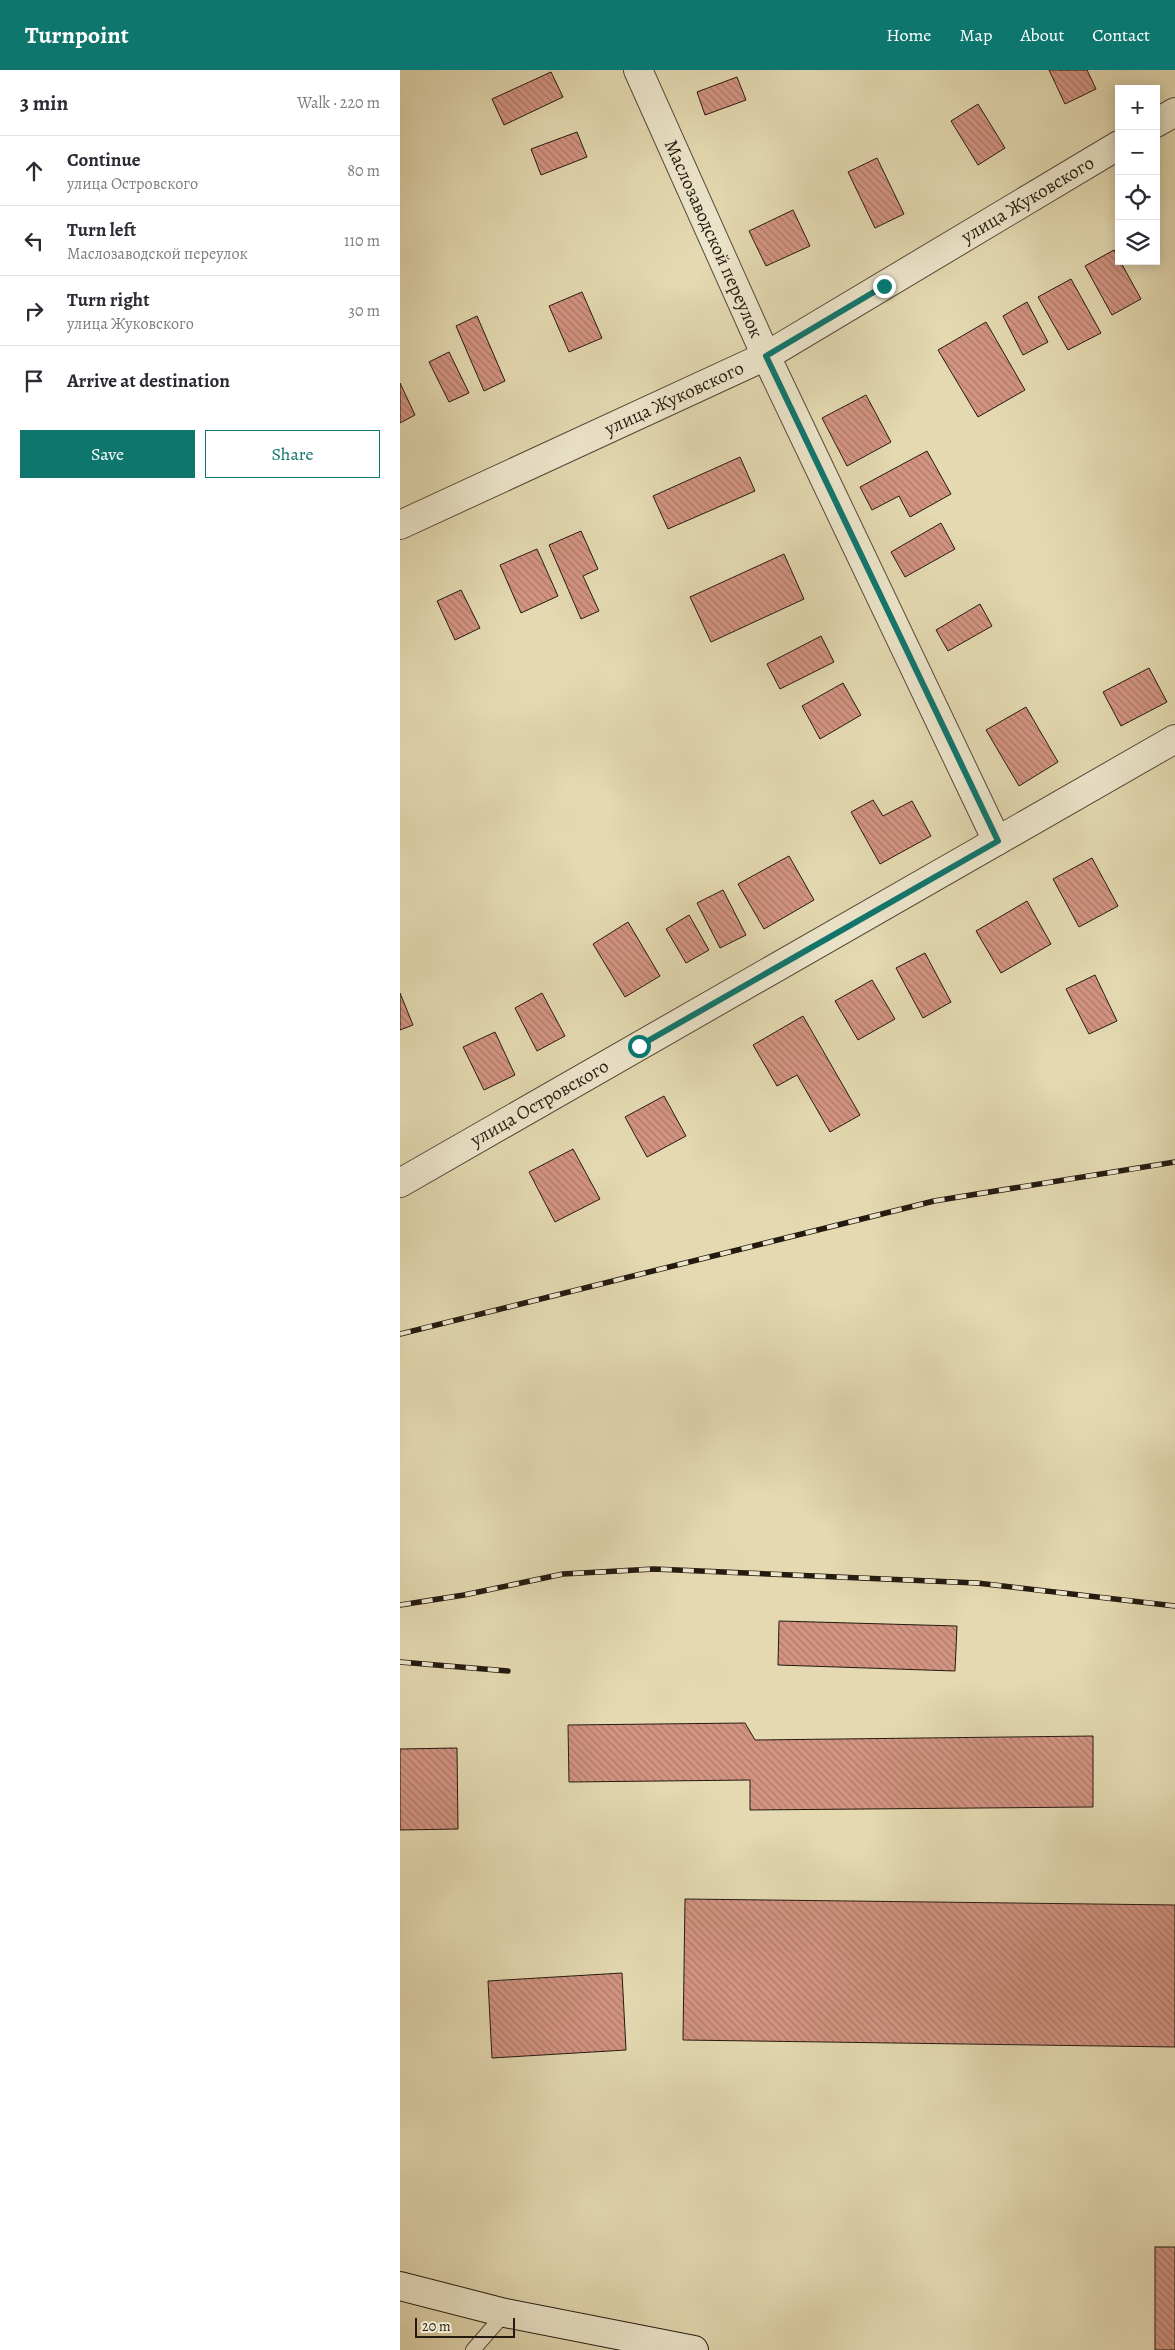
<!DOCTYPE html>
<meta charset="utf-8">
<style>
:root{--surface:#fff;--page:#f2f2f3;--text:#2b2b33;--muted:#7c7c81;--line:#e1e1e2;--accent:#0f766e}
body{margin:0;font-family:Alegreya,serif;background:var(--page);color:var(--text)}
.controls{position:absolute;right:15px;top:15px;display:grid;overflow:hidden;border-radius:0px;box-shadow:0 2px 12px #0003}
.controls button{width:45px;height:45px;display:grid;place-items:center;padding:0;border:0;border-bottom:1px solid var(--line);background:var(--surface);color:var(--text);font:25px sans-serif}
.scale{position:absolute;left:15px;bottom:12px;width:100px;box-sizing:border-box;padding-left:5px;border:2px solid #251a10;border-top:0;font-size:14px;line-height:18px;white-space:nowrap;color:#251a10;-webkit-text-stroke:4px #ede6cc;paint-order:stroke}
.stop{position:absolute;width:15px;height:15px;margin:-11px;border:4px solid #0f766e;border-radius:50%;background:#fff}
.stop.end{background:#0f766e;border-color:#fff;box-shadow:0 1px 5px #0008}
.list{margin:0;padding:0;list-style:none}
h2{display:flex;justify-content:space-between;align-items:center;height:65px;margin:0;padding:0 20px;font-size:21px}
h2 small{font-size:16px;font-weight:400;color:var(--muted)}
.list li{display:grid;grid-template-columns:32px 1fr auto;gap:15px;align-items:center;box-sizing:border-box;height:70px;padding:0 20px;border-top:1px solid var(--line)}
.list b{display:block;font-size:19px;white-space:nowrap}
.list p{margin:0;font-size:16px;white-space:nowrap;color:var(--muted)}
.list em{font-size:16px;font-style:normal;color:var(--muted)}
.actions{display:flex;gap:10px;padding:15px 20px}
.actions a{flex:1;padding:11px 0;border:1px solid var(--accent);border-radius:0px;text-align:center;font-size:18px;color:var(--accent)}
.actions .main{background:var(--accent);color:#fff}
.icon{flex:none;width:28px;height:28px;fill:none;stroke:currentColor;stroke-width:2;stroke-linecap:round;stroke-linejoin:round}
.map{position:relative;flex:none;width:775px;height:2280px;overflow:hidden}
header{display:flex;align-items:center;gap:30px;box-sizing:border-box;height:70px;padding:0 25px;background:var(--accent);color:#fff}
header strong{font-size:24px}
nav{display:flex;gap:28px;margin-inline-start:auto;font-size:18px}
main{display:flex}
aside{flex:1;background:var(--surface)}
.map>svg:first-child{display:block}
.building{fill:url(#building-back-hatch);stroke:#251a10}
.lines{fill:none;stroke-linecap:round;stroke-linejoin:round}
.service-casing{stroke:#554a38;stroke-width:16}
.minor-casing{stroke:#554a38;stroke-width:30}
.secondary-casing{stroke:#251a10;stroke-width:30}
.service{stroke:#ede6cc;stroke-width:14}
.minor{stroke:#ede6cc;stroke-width:28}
.secondary{stroke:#ede6cc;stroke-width:28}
.rail-casing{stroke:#251a10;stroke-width:5.5}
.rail{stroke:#ede6cc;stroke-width:4;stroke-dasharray:11;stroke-linecap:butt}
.route{stroke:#0f766e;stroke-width:6}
.labels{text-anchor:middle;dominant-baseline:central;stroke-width:4;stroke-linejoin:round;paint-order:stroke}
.street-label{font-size:19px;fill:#251a10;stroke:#ede6cc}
</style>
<header>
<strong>Turnpoint</strong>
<nav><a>Home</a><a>Map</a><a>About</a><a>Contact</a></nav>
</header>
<main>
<aside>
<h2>3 min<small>Walk · 220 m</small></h2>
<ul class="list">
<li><svg class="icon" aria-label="ahead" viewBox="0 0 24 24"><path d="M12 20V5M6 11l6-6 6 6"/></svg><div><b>Continue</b><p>улица Островского</p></div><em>80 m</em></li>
<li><svg class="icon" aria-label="left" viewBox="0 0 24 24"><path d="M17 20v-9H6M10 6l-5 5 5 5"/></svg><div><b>Turn left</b><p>Маслозаводской переулок</p></div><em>110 m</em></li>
<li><svg class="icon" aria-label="right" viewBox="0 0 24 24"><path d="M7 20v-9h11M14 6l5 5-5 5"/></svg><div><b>Turn right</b><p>улица Жуковского</p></div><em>30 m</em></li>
<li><svg class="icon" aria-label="arrive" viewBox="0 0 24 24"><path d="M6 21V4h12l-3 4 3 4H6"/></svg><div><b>Arrive at destination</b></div></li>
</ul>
<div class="actions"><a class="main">Save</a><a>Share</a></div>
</aside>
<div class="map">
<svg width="775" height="2280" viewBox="0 0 775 2280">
<defs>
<pattern id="building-back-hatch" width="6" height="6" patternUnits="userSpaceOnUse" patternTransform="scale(1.25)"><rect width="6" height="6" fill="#d39482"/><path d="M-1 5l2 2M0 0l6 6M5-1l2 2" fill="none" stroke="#ab7869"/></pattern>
</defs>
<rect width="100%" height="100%" fill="#e4d9b1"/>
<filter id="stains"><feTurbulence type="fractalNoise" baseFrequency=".004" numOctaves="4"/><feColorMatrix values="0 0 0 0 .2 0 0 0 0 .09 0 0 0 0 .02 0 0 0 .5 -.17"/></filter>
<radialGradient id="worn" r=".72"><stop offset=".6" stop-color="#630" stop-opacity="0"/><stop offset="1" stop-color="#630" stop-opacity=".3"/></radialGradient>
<g class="building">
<path d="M649 0H687L696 19 665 34Z"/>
<path d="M151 2 163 27 104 55 92 29Z"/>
<path d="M337 7 346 30 305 45 297 22Z"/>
<path d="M578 34 605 78 578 95 551 51Z"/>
<path d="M177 62 187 87 141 105 131 79Z"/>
<path d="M477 88 504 144 475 158 448 102Z"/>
<path d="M393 140 410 176 366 196 349 161Z"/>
<path d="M714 180 741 229 712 245 685 196Z"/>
<path d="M671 209 701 263 668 280 638 227Z"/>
<path d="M182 222 202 268 169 282 149 236Z"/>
<path d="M627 232 648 272 623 285 603 246Z"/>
<path d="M77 246 105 311 84 321 56 256Z"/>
<path d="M586 252 625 320 578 347 538 280Z"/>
<path d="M49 282 69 323 49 332 29 292Z"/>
<path d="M0 313 15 345 0 353Z"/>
<path d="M466 325 491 372 447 396 422 348Z"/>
<path d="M527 381 551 424 510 447 499 426 472 440 460 417Z"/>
<path d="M340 387 355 421 268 459 253 426Z"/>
<path d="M541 453 555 479 505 507 491 482Z"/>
<path d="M181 461 198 499 183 506 199 541 181 549 149 475Z"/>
<path d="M137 479 158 526 121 543 100 495Z"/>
<path d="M384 484 404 529 311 572 290 527Z"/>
<path d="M61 520 80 558 55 570 37 531Z"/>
<path d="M580 534 592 556 548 581 536 560Z"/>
<path d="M421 566 434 592 380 619 367 594Z"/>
<path d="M749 598 767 632 721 656 703 622Z"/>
<path d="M443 613 461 645 420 669 402 636Z"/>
<path d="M626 637 658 692 619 716 586 660Z"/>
<path d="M473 730 483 746 512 731 531 766 480 794 451 742Z"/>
<path d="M389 786 414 830 364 859 338 814Z"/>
<path d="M692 788 718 836 679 857 653 809Z"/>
<path d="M323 820 346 865 320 878 297 833Z"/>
<path d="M627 831 651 874 601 903 576 861Z"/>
<path d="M289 845 309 880 286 893 266 859Z"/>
<path d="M228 852 260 906 225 927 193 874Z"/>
<path d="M525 883 551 932 523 948 496 898Z"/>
<path d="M695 905 717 951 689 964 666 919Z"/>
<path d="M472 910 495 949 458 970 435 931Z"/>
<path d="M0 923 13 955 0 960Z"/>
<path d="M142 923 165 966 137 981 115 938Z"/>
<path d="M403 946 460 1045 430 1062 397 1005 377 1016 353 975Z"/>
<path d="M95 962 115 1005 84 1020 63 977Z"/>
<path d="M264 1026 286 1066 247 1087 225 1047Z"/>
<path d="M173 1079 200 1129 155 1152 129 1102Z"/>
<path d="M379 1551 557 1556 555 1601 378 1595Z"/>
<path d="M345 1653 355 1670 693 1666V1737L350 1740V1710L169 1712 168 1655Z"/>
<path d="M57 1678 58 1759 0 1760V1679Z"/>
<path d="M285 1829 775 1835V1977L283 1970Z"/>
<path d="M222 1903 226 1980 92 1988 88 1911Z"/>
<rect x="755" y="2177" width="20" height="103"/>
</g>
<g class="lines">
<g class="service-casing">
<path id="service" d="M73 2280 105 2243"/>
</g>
<g class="minor-casing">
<g id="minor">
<path id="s1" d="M238 0 366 286 597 771"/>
<path d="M756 53 775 42"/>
<path id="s2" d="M0 455 366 286 719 75"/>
<path id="s3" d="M0 1113 775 669"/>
</g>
</g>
<g class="secondary-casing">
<path id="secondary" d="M0 2216 105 2243 294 2280"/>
</g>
<use href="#service" class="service"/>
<use href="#minor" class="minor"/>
<use href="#secondary" class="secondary"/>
<g class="rail-casing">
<g id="rail">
<path d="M0 1264 534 1131 775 1092"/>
<path d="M0 1535 64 1525 163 1504 254 1499 577 1513 775 1536"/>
<path d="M0 1592 108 1601"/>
</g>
</g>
<use href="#rail" class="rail"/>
</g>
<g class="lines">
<path class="route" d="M239 976 598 771 366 286 484 216"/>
</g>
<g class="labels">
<g class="street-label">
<text stroke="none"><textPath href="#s2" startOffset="708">улица Жуковского</textPath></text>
<text stroke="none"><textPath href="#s1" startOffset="185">Маслозаводской переулок</textPath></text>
<text stroke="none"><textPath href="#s2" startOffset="302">улица Жуковского</textPath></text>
<text stroke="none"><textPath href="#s3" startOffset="161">улица Островского</textPath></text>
</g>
</g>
<rect width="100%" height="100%" filter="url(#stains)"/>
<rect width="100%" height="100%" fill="url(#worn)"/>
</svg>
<div class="controls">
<button>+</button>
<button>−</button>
<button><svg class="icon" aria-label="locate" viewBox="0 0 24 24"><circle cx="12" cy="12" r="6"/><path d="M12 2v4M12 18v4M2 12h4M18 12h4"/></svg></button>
<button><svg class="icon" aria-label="layers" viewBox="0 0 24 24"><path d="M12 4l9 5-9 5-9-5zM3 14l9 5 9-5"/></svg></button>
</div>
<div class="scale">20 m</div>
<div class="stop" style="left:239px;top:976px"></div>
<div class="stop end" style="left:484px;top:216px"></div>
</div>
</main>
